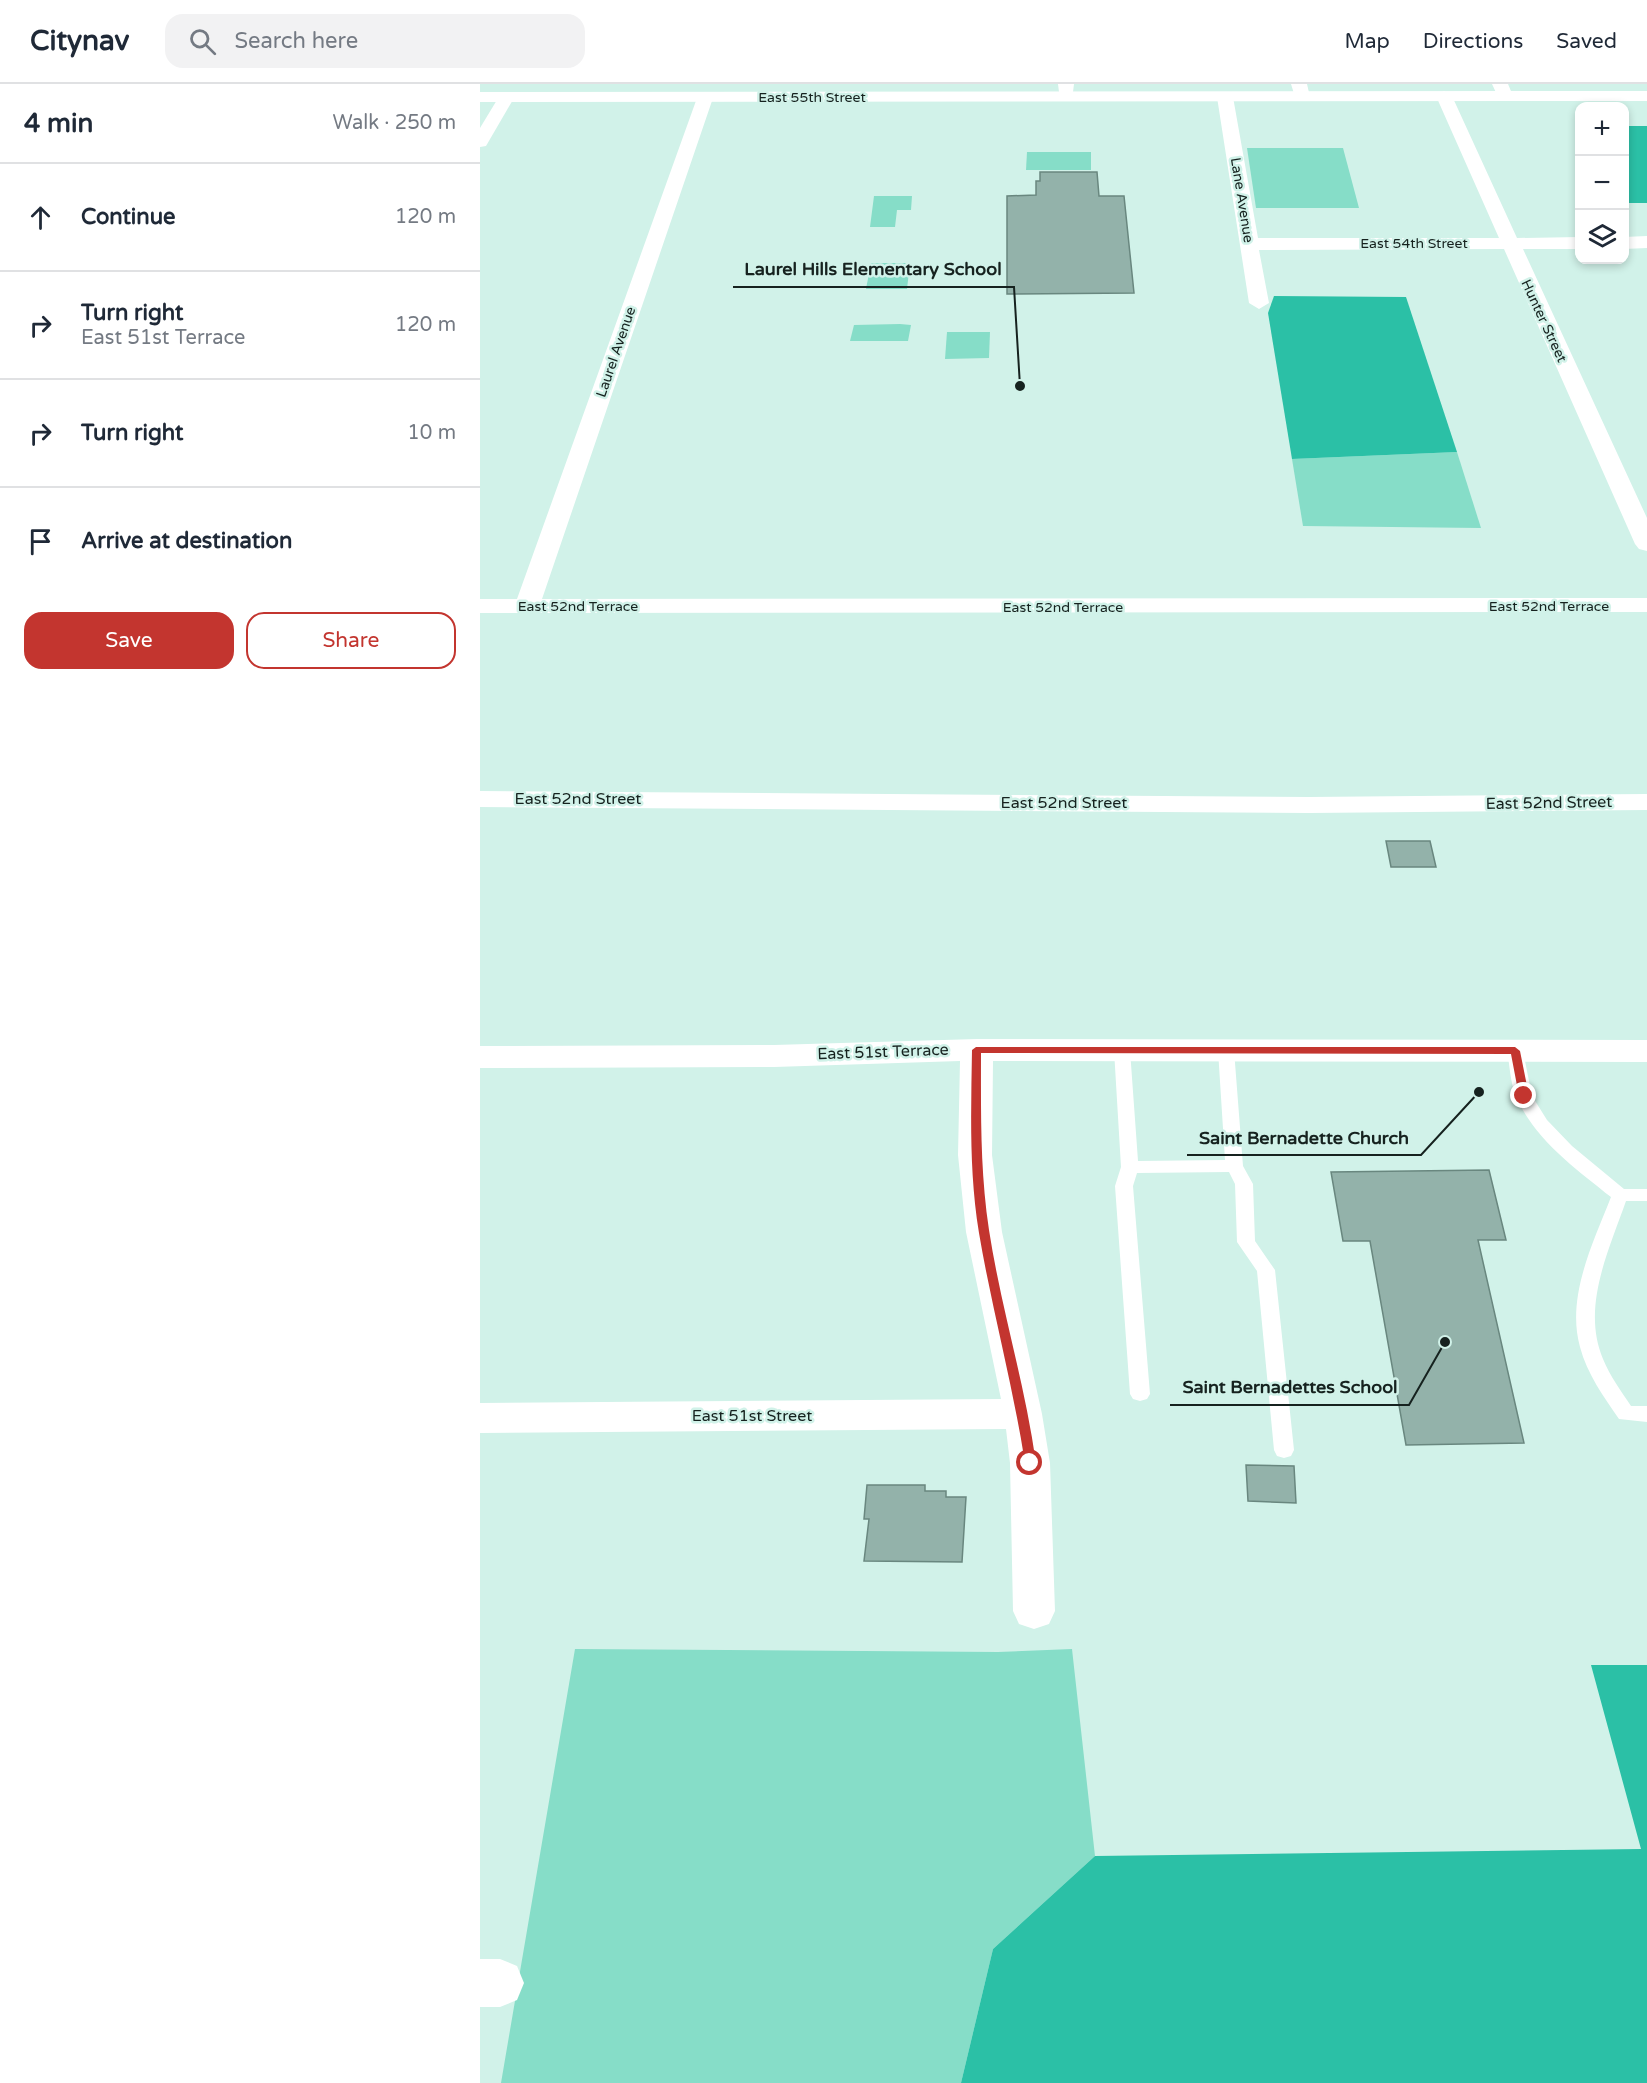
<!DOCTYPE html>
<meta charset="utf-8">
<style>
:root{--surface:#fff;--page:#f2f2f3;--text:#1f2937;--muted:#747a83;--line:#e0e1e3;--accent:#c3352f}
body{margin:0;font-family:"Varela Round",sans-serif;background:var(--page);color:var(--text)}
.controls{position:absolute;right:18px;top:18px;display:grid;overflow:hidden;border-radius:12px;box-shadow:0 3px 9px #0003}
.controls button{width:54px;height:54px;display:grid;place-items:center;padding:0;border:0;border-bottom:2px solid var(--line);background:var(--surface);color:var(--text);font:30px sans-serif}
.stop{position:absolute;width:18px;height:18px;margin:-14px;border:4px solid #c3352f;border-radius:50%;background:#fff}
.stop.end{background:#c3352f;border-color:#fff;box-shadow:0 2px 6px #0008}
.list{margin:0;padding:0;list-style:none}
h2{display:flex;justify-content:space-between;align-items:center;height:78px;margin:0;padding:0 24px;font-size:26px}
h2 small{font-size:20px;font-weight:400;color:var(--muted)}
.list li{display:grid;grid-template-columns:39px 1fr auto;gap:18px;align-items:center;box-sizing:border-box;height:108px;padding:0 24px;border-top:2px solid var(--line)}
.list b{display:block;font-size:22px;white-space:nowrap}
.list p{margin:0;font-size:20px;white-space:nowrap;color:var(--muted)}
.list em{font-size:20px;font-style:normal;color:var(--muted)}
.actions{display:flex;gap:12px;padding:18px 24px}
.actions a{flex:1;padding:14px 0;border:2px solid var(--accent);border-radius:18px;text-align:center;font-size:21px;color:var(--accent)}
.actions .main{background:var(--accent);color:#fff}
.icon{flex:none;width:33px;height:33px;fill:none;stroke:currentColor;stroke-width:2;stroke-linecap:round;stroke-linejoin:round}
.map{position:relative;flex:none;width:1167px;height:1999px;overflow:hidden}
header{display:flex;align-items:center;gap:36px;box-sizing:border-box;height:84px;padding:0 30px;background:var(--surface);border-bottom:2px solid var(--line)}
header strong{font-size:28px}
nav{display:flex;gap:33px;margin-inline-start:auto;font-size:21px}
.search{width:420px;height:54px;background:var(--page);display:flex;align-items:center;gap:15px;box-sizing:border-box;padding:0 21px;border-radius:18px;color:var(--muted);font-size:22px}
main{display:flex}
aside{flex:1;background:var(--surface)}
.map>svg:first-child{display:block}
.green{fill:#86ddc8}
.forest{fill:#2bc0a6}
.building{fill:#93b2aa;stroke:#69877f;stroke-width:1.5}
.lines{fill:none;stroke-linecap:round;stroke-linejoin:round}
.service{fill:#fff;fill-rule:evenodd}
.minor{fill:#fff;fill-rule:evenodd}
.tertiary{fill:#fff;fill-rule:evenodd}
.route{fill:#c3352f}
.labels{text-anchor:middle;dominant-baseline:central;stroke-width:5;stroke-linejoin:round;paint-order:stroke}
.far-street-label{font-size:14px;fill:#16221f;stroke:#d1f2e9}
.street-label{font-size:16px;fill:#16221f;stroke:#d1f2e9}
.leader{fill:none;stroke:#16221f;stroke-width:2}
.callout-dot{fill:#16221f;stroke:#d1f2e9;stroke-width:2}
.callout-label{font-size:18px;text-anchor:middle;font-weight:bold;fill:#16221f;stroke:#d1f2e9;stroke-width:5;stroke-linejoin:round;paint-order:stroke}
</style>
<header>
<strong>Citynav</strong>
<div class="search"><svg class="icon" aria-label="search" viewBox="0 0 24 24"><circle cx="10" cy="10" r="6"/><path d="M15 15l6 6"/></svg>Search here</div>
<nav><a>Map</a><a>Directions</a><a>Saved</a></nav>
</header>
<main>
<aside>
<h2>4 min<small>Walk · 250 m</small></h2>
<ul class="list">
<li><svg class="icon" aria-label="ahead" viewBox="0 0 24 24"><path d="M12 20V5M6 11l6-6 6 6"/></svg><div><b>Continue</b></div><em>120 m</em></li>
<li><svg class="icon" aria-label="right" viewBox="0 0 24 24"><path d="M7 20v-9h11M14 6l5 5-5 5"/></svg><div><b>Turn right</b><p>East 51st Terrace</p></div><em>120 m</em></li>
<li><svg class="icon" aria-label="right" viewBox="0 0 24 24"><path d="M7 20v-9h11M14 6l5 5-5 5"/></svg><div><b>Turn right</b></div><em>10 m</em></li>
<li><svg class="icon" aria-label="arrive" viewBox="0 0 24 24"><path d="M6 21V4h12l-3 4 3 4H6"/></svg><div><b>Arrive at destination</b></div></li>
</ul>
<div class="actions"><a class="main">Save</a><a>Share</a></div>
</aside>
<div class="map">
<svg width="1167" height="1999" viewBox="0 0 1167 1999">
<rect width="100%" height="100%" fill="#d1f2e9"/>
<g class="green">
<path d="M767 64H863L879 124H776Z"/>
<path d="M547 68H611V86H546Z"/>
<path d="M394 112H432L431 126H417L415 143H390Z"/>
<path d="M391 179H430L427 205H386Z"/>
<path d="M420 240 431 241 428 257H370L374 241Z"/>
<path d="M467 248H510L509 274 465 275Z"/>
<path d="M977 368 1001 444 823 442 812 375Z"/>
<path d="M95 1565 518 1568 592 1565 615 1772 513 1865 481 1999H21Z"/>
</g>
<g class="forest">
<path d="M1144 42H1167V119H1145Z"/>
<path d="M794 212 926 213 977 368 812 375 788 229Z"/>
<path d="M1111 1581H1167V1999H481L513 1865 615 1772 1161 1765Z"/>
</g>
<g class="building">
<path d="M560 88H617L619 112H644L654 209 527 210V112L556 111V97H560Z"/>
<path d="M906 757H950L956 783H911Z"/>
<path d="M1009 1086 1026 1156H998L1044 1359 926 1361 890 1157H863L851 1088Z"/>
<path d="M766 1381 814 1382 816 1419 768 1417Z"/>
<path d="M387 1401H445V1407H466V1413H486L482 1478 384 1477 389 1435H384Z"/>
</g>
<g class="lines">
<g class="service">
<path d="M642 961 650 966 658 1077 745 1076 738 966 746 961 754 966 763 1082 773 1100 775 1157 795 1186 814 1366 811 1372 804 1374 797 1372 794 1366 777 1187 757 1158 755 1100 749 1088 657 1089 653 1102 670 1310 667 1315 660 1317 653 1315 650 1310 635 1102 641 1083 634 966Z"/>
<path d="M1035 962 1043 967 1052 1012 1067 1036 1092 1062 1144 1105H1167V1117H1146C1129 1166 1101 1223 1123 1275 1130 1292 1141 1307 1151 1322H1167V1338L1139 1335C1124 1313 1107 1290 1100 1263 1086 1213 1113 1159 1131 1113 1095 1084 1054 1055 1036 1012 1030 998 1030 982 1027 967Z"/>
</g>
<g class="minor">
<path d="M578 0H594L592 16H580Z"/>
<path d="M811 0H827L830 13 828 16H816Z"/>
<path d="M1012 0H1028L1033 12 1031 15H1019Z"/>
<path d="M964 7 972 12 1037 154 1100 153V165H1043L1167 434V467L1159 465 1155 460 1024 165 779 166 789 219 779 225 769 219 737 13 739 10 745 8 753 13 778 154H1019L956 12Z"/>
<path d="M26 9 34 14 6 62 0 63V44L20 11Z"/>
<path d="M225 9 233 14 62 515 1167 514V528L0 529V515H37L217 14Z"/>
<path d="M1167 152V164L1144 165V153Z"/>
<path d="M0 707 829 713 1167 710V726L829 729 0 723Z"/>
<path d="M497 955 1167 956V978L513 977 512 1071 522 1148 562 1330 570 1379 575 1527 569 1540 554 1545 539 1540 533 1527 530 1379 526 1345 0 1349V1319L521 1315 486 1148 478 1071 480 977 294 983 0 984V962L294 961Z"/>
<path d="M0 1875H20L37 1882 44 1899 37 1916 20 1923H0Z"/>
</g>
<path class="tertiary" d="M1167 7V17L0 18V8Z"/>
</g>
<path class="route" d="M496 963H1035L1040 967 1049 1012 1044 1015 1039 1012 1031 970 501 969C501 1030 500 1086 509 1146 521 1224 545 1300 556 1379L550 1383 545 1379C533 1301 512 1226 499 1149 489 1088 491 1028 492 966Z"/>
<g class="labels">
<g class="far-street-label">
<text x="332" y="13">East 55th Street</text>
<text transform="translate(762 116) rotate(81)">Lane Avenue</text>
<text x="934" y="159">East 54th Street</text>
<text transform="translate(1064 237) rotate(65)">Hunter Street</text>
<text transform="translate(136 268) rotate(-71)">Laurel Avenue</text>
<text x="98" y="522">East 52nd Terrace</text>
<text x="1069" y="522">East 52nd Terrace</text>
<text x="583" y="523">East 52nd Terrace</text>
</g>
<g class="street-label">
<text x="98" y="715">East 52nd Street</text>
<text x="584" y="719">East 52nd Street</text>
<text transform="translate(1069 719) rotate(-1)">East 52nd Street</text>
<text transform="translate(403 968) rotate(-2)">East 51st Terrace</text>
<text x="272" y="1332">East 51st Street</text>
</g>
</g>
<path class="leader" d="M540 302L534 203H253M999 1008L941 1071H707M965 1258L929 1321H690"/>
<g class="callout-dot">
<circle cx="540" cy="302" r="6"/>
<circle cx="999" cy="1008" r="6"/>
<circle cx="965" cy="1258" r="6"/>
</g>
<g class="callout-label">
<text x="393" y="191">Laurel Hills Elementary School</text>
<text x="824" y="1060">Saint Bernadette Church</text>
<text x="810" y="1309">Saint Bernadettes School</text>
</g>
</svg>
<div class="controls">
<button>+</button>
<button>−</button>
<button><svg class="icon" aria-label="layers" viewBox="0 0 24 24"><path d="M12 4l9 5-9 5-9-5zM3 14l9 5 9-5"/></svg></button>
</div>
<div class="stop" style="left:550px;top:1379px"></div>
<div class="stop end" style="left:1044px;top:1012px"></div>
</div>
</main>
